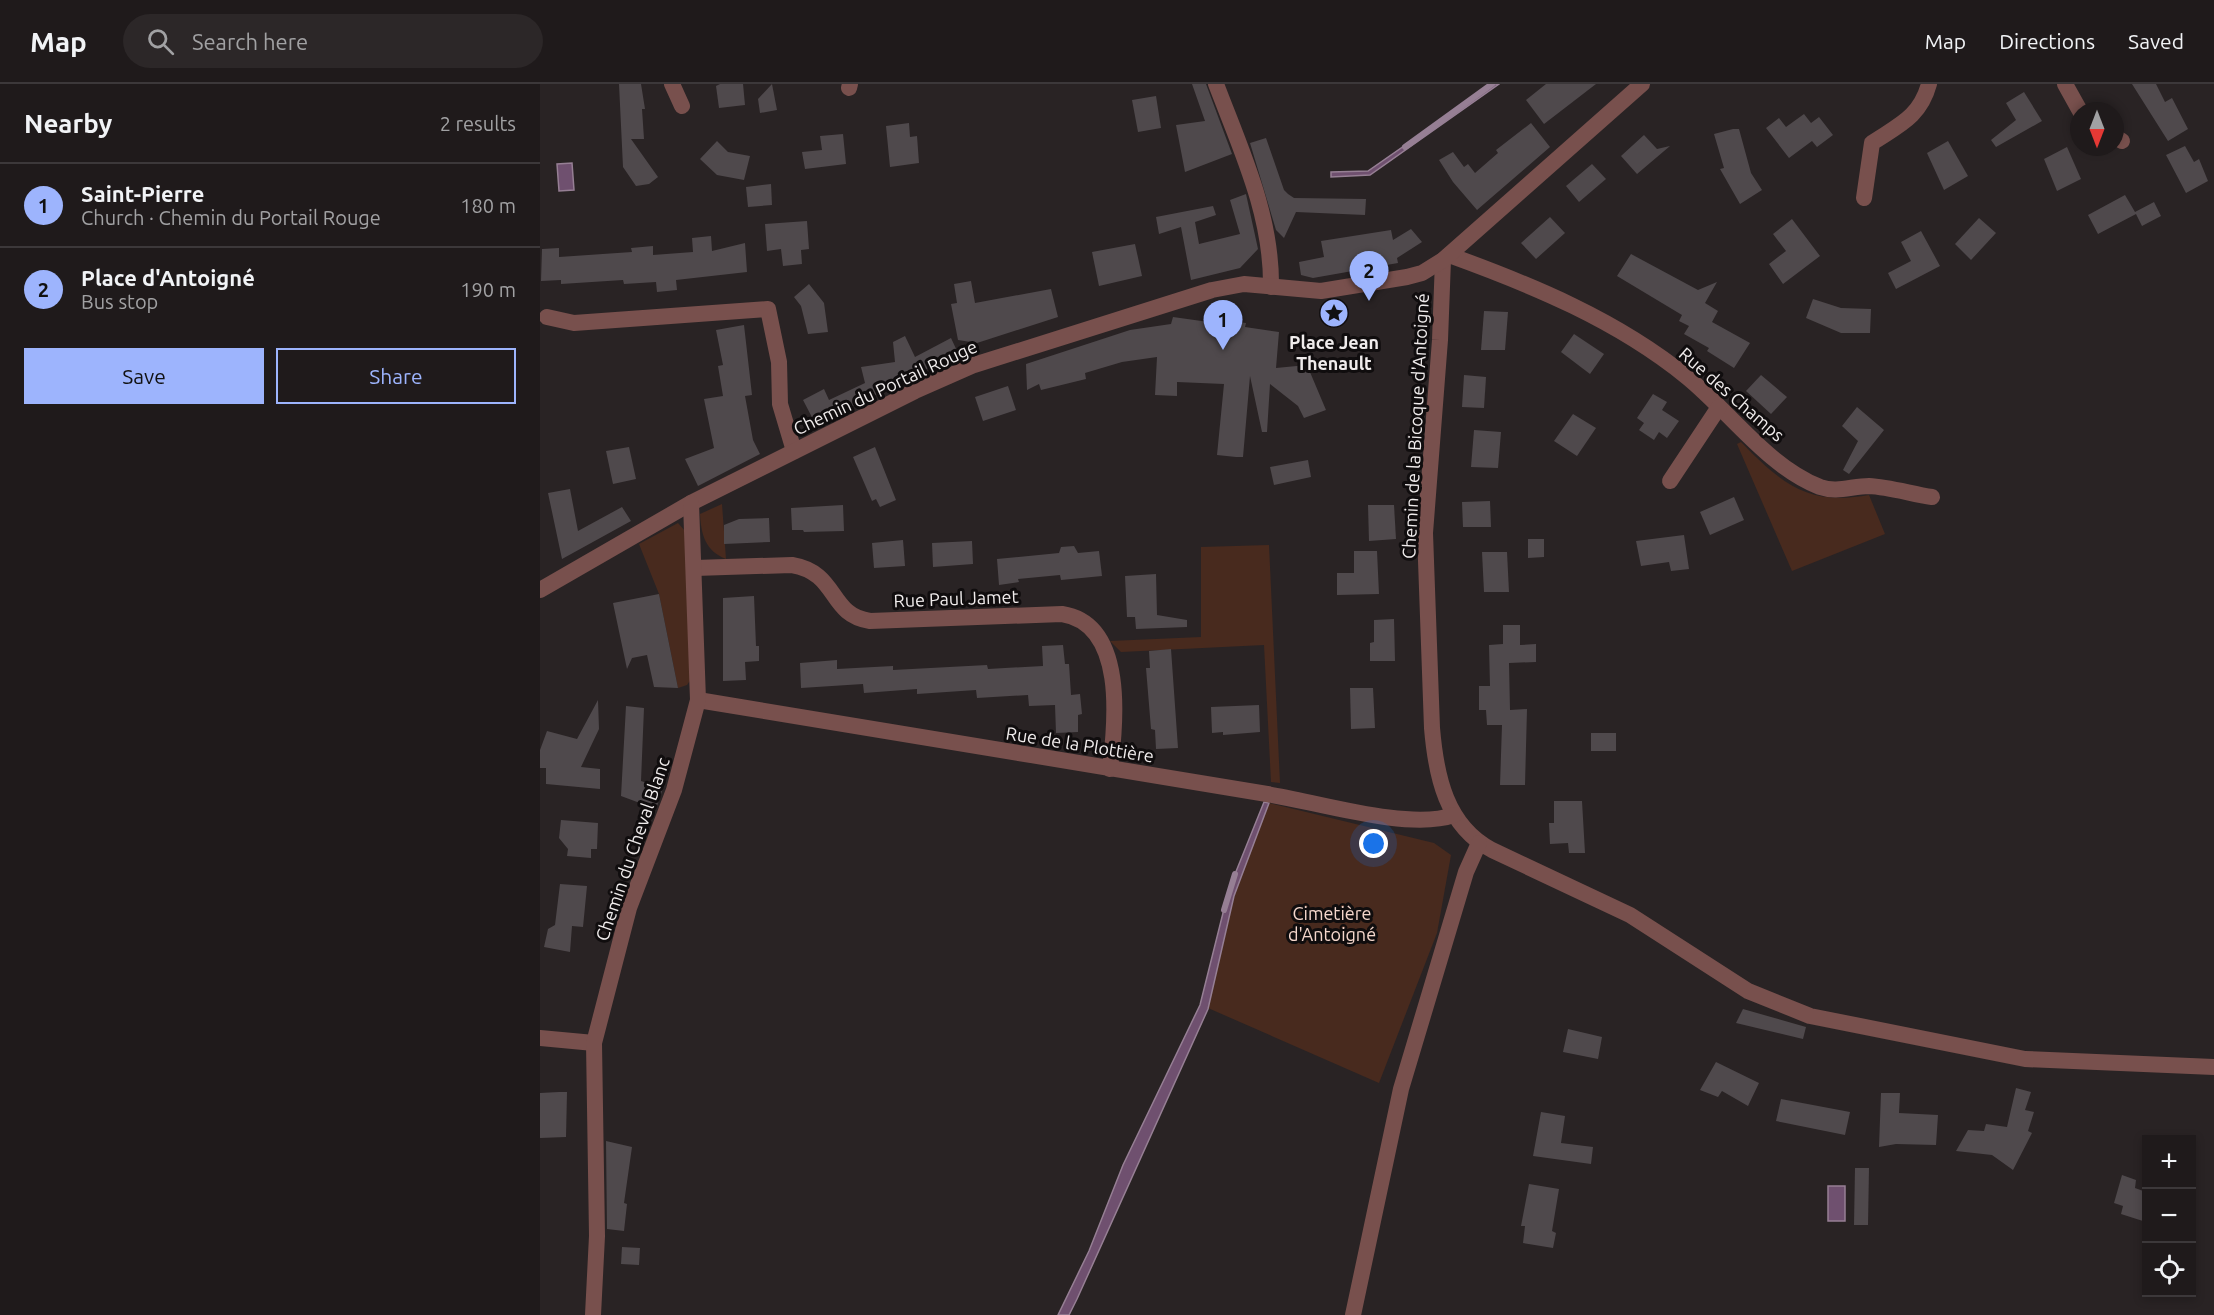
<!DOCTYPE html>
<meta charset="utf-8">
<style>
:root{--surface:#1f1a1b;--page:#2c2728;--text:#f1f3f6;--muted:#a1a1a3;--line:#3c383a;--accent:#9db4fd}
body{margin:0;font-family:Ubuntu,sans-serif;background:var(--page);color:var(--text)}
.controls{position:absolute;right:18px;bottom:18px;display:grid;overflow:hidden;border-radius:0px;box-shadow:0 3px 9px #0003}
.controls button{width:54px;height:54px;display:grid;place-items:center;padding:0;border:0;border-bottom:2px solid var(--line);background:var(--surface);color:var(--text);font:30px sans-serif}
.compass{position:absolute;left:1530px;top:18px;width:54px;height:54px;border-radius:50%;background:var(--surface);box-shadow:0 3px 9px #0003;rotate:180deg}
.you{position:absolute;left:834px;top:760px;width:21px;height:21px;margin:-15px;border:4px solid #fff;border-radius:50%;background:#1a73e8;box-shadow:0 0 0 9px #1a73e833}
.badge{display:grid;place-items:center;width:39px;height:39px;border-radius:50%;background:var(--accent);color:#111;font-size:20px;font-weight:700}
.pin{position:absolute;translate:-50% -50px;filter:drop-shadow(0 2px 3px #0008)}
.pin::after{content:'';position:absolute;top:32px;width:21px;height:18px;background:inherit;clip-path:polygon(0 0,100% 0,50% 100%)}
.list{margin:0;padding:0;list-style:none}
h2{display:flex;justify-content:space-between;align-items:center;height:78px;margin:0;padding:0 24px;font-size:26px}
h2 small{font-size:20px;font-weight:400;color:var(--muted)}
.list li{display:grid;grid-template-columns:39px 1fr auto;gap:18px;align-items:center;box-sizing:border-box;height:84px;padding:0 24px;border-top:2px solid var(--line)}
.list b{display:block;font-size:22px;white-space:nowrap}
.list p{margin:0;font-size:20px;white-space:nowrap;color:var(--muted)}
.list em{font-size:20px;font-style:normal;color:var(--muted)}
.actions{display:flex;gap:12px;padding:18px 24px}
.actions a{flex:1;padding:14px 0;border:2px solid var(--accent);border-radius:0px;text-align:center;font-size:21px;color:var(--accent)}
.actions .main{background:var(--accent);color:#111}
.icon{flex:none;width:33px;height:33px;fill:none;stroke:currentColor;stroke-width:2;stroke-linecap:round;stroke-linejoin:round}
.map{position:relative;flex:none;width:1674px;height:1231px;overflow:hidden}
header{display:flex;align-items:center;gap:36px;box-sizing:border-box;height:84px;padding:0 30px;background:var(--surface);border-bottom:2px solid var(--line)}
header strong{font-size:28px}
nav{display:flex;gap:33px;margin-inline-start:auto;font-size:21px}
.search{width:420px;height:54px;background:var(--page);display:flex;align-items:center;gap:15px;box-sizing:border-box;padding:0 21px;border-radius:33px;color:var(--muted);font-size:22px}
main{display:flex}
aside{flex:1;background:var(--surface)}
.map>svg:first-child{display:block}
.green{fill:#482a1e}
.water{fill:#6f506f;stroke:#967f94;stroke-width:1.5}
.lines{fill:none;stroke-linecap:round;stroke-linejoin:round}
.stream{stroke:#967f94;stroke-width:6}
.building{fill:#4f494c}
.street{stroke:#78504d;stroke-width:16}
.labels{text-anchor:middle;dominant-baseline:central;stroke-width:6;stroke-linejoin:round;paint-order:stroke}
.poi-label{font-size:18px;font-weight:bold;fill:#f0ecec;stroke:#100d0e}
.street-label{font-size:18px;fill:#f0ecec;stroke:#100d0e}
.park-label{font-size:18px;fill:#f5d7cc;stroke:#100d0e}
</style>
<header>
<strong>Map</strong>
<div class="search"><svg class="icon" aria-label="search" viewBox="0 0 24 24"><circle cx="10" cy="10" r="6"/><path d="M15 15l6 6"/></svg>Search here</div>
<nav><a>Map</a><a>Directions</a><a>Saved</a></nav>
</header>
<main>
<aside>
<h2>Nearby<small>2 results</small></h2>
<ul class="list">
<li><span class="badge">1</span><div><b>Saint-Pierre</b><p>Church · Chemin du Portail Rouge</p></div><em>180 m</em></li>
<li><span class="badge">2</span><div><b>Place d'Antoigné</b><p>Bus stop</p></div><em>190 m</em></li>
</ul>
<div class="actions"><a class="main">Save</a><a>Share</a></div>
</aside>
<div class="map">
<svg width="1674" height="1231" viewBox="0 0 1674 1231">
<rect width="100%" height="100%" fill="#292324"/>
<g class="green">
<path d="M1201 358C1242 400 1268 422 1329 411L1345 450 1252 487 1197 360Z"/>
<path d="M182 420 186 475C165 467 161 450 160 430Z"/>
<path d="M138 439 145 447 151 595 147 601 138 604 119 510 99 460Z"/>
<path d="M729 461 740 699 731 698 724 561 581 568 570 557 661 553V463Z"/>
<path d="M729 719 894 759 911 771 897 849 839 999 668 924 695 810Z"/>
</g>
<g class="water">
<path d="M953 0H959L830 91 791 93V88L828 87Z"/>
<path d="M32 79 34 106 19 107 17 80Z"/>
<path d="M724 718 729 719 694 812 668 925 537 1215 529 1231H518L549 1167 583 1081 660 921 689 805Z"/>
<rect x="1288" y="1102" width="17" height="35"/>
</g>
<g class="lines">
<g class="stream">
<path d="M865 63 952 0"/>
<path d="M684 826 695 790"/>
</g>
</g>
<g class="building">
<path d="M79 0H101L105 25H102L104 55H91L118 93 109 100 96 102 83 83Z"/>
<path d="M180 0H203L205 21 179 24 176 2Z"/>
<path d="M232 0 237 26 220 29 218 15Z"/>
<path d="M652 0H666L692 70 645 88 636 41 665 37Z"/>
<path d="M1006 0H1056L1004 40 986 16Z"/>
<path d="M1592 0H1616L1625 18 1632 14 1648 45 1628 57Z"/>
<path d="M1484 8 1502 37 1456 63 1451 56 1476 36 1466 19Z"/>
<path d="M616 12 621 44 598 48 592 16Z"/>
<path d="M1264 30 1271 39 1279 33 1293 51 1277 63 1272 57 1249 74 1226 44 1239 34 1246 43Z"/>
<path d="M369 39 370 53 377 52 379 79 350 83 346 42Z"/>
<path d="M991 39 1010 63 937 126 913 98 899 76 913 68 924 83 928 80 935 89 958 69 956 66Z"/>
<path d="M1193 45H1199L1211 89 1222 106 1200 120 1180 85 1184 84 1174 50Z"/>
<path d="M303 50 306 80 265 85 262 68 282 66 280 52Z"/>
<path d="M1104 51 1117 65 1130 62 1097 90 1081 72Z"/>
<path d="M726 54 744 106 748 110 754 114 826 115 825 131 756 128 744 154 736 146 710 59Z"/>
<path d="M177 57 188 68 210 72 204 96 177 91 160 75Z"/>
<path d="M1408 57 1428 92 1404 106 1387 69Z"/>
<path d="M1645 62 1654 78 1659 75 1668 97 1646 109 1626 71Z"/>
<path d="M1527 63 1541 95 1517 107 1504 75Z"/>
<path d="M1052 80 1066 95 1039 118 1026 102Z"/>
<path d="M231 100 232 121 208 123 206 103Z"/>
<path d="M706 110 718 165 700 184 651 196 641 143 619 150 616 133 673 122 676 131 655 138 659 160 700 150 690 116Z"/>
<path d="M1585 111 1595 128 1614 118 1621 132 1602 142 1596 130 1558 150 1548 131Z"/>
<path d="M1010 133 1025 149 996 175 981 159Z"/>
<path d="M1439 134 1456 149 1431 176 1415 160Z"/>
<path d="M1252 135 1280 172 1243 200 1229 180 1246 167 1233 150Z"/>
<path d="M267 137 269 165 261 166 262 180 243 182 241 165 227 167 225 140Z"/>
<path d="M871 145 882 158 857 174 858 179 773 194 761 191 759 178 784 173 781 157 851 146 853 156Z"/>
<path d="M1381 147 1400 182 1356 205 1348 189 1371 177 1361 158Z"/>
<path d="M171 152 172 167 205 159 207 188 136 196 137 206 117 208 116 198 84 200 83 196 21 200V196L1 197 2 165 19 164V173L92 168 91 164 113 162V171L153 168 152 154Z"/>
<path d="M595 160 602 192 559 202 552 168Z"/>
<path d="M1091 170 1158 206 1177 198 1165 219 1178 227 1172 238 1210 259 1194 284 1167 267 1169 264 1144 250 1149 242 1139 237 1142 231 1077 192Z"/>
<path d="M431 197 435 219 511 205 518 233 437 259 418 256 411 220 417 219 414 200Z"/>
<path d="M269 200 284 219 288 248 268 250 261 222 254 213Z"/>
<path d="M1273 215 1301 224 1331 225 1330 249H1301L1266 234Z"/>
<path d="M944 227 968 228 965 266H941Z"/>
<path d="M633 233 690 241 691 237 706 239 705 243 739 248 736 284 767 281 786 326 764 334 758 322 730 300 727 348H722L710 292 703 373H696L677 371 684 300 637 298V312L615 311 617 273 582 278 545 289 546 295 501 306 499 300 487 306 486 280 590 246 631 240Z"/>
<path d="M204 241 212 311 205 312 213 356 220 370 158 402 145 375 174 364 164 315 183 312 178 282 183 281 176 246Z"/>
<path d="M1034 250 1064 270 1050 290 1021 268Z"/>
<path d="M365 252 375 273 411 254 418 269 276 341 263 316 284 305 289 316 325 299 321 283 355 278 353 258Z"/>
<path d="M924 291 946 293 944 324 922 323Z"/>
<path d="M1221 291 1247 313 1231 330 1206 307Z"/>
<path d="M468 302 476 326 443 337 435 313Z"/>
<path d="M1113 310 1127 318 1122 326 1139 337 1127 354 1119 348 1114 356 1099 346 1104 339 1097 334Z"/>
<path d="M1317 323 1344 346 1309 390 1303 386 1318 357 1302 342Z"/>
<path d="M1033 330 1056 344 1037 372 1014 357Z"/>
<path d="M934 346 961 348 958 384 931 383Z"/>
<path d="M89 363 96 395 73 400 66 367Z"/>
<path d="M335 363 356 416 340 423 336 415 332 417 313 373Z"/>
<path d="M768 376 771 393 734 401 730 383Z"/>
<path d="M30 405 38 447 82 423 91 437 22 475 8 409Z"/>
<path d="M1194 413 1204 436 1170 451 1160 428Z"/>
<path d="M950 417 951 443H923L922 418Z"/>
<path d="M303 421 304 447 264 448 263 446H252L251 424Z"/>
<path d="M828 421H854L856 455 829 457Z"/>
<path d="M229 434 230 458 184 460V441L199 435Z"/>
<path d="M1144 451 1149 485 1131 487 1129 478 1101 482 1096 457Z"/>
<path d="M988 455H1004V473L988 474Z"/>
<path d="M363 456 365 482 334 484 332 459Z"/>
<path d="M432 457 433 480 393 483 392 459Z"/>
<path d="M534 462 538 469 559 467 562 492 521 496 520 491 478 495 479 498 459 501 457 475 519 469 521 463Z"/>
<path d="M814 467H837L839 510 797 511V489H814Z"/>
<path d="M942 468H967L969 508H944Z"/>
<path d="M616 490 617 531 647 536V543L596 545 595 533H587L585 492Z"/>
<path d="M119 510 138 604 114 603 107 571 92 574 87 585 73 519Z"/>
<path d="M214 512 216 562H219V577L205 578 206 596 183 597V514Z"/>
<path d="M854 535 855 577H830V559L834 558V536Z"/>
<path d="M963 541H980V561L996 560V578L969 579 970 626 987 625 985 701H960L962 641H947L946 626H939V602H950L949 561 963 560Z"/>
<path d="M523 561 525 580H529L531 611 540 610 542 630 538 631V648L516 649 515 621 489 622 488 611 437 614 436 606 377 610V605L324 609 323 600 261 604 260 579 297 576V585L353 582V586L447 581 448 585 503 582 502 562Z"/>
<path d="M631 565 638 664 616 665 615 646 611 645 606 584H610L609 567Z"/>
<path d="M810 604H833L835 644 811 645Z"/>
<path d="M58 616 59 645 41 683 60 685V705L6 700V684H0V666L7 647 37 655Z"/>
<path d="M719 621 720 648 683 651V648L672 649 671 623Z"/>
<path d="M86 622 104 624 101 697 123 704 116 725 81 712Z"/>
<rect x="1051" y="649" width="25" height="18"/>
<path d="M1014 717H1042L1045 769H1029L1028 759 1010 760 1009 739H1014Z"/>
<path d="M21 736 58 739 57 765H51V774L27 772 28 765 19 754Z"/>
<path d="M20 800 47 802 43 843 32 842 30 868 4 863 8 845 15 841Z"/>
<path d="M1203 925 1266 943 1263 955 1196 939Z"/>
<path d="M1028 945 1062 953 1058 975 1023 968Z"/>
<path d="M1176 978 1219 999 1208 1022 1182 1007 1178 1013 1160 1006Z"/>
<path d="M1476 1004 1491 1008 1485 1026 1494 1028 1488 1047 1492 1049 1473 1086 1452 1071 1416 1067 1428 1046 1444 1047 1446 1040 1467 1043Z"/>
<path d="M19 1008H27L26 1053 0 1054V1009Z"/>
<path d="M1341 1009H1360L1359 1029 1398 1031 1396 1061 1356 1060 1339 1063Z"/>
<path d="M1241 1015 1310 1028 1305 1051 1236 1037Z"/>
<path d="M1001 1028 1025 1032 1021 1059 1053 1063 1051 1080 993 1072Z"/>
<path d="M66 1057 92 1063 84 1119 87 1120 84 1147 67 1145Z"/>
<path d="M1315 1084H1329L1328 1141H1314Z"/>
<path d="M1582 1091 1596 1096 1595 1104 1606 1108V1138L1581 1130 1583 1122 1574 1119Z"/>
<path d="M989 1100 1019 1105 1012 1147 1016 1149 1013 1164 983 1159 985 1142H981Z"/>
<path d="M82 1163 100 1164 99 1181 81 1180Z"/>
</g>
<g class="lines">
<g class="street">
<path d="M132 0 142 22"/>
<path d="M676 0C701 66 732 131 731 203"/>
<path d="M1525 0 1540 27"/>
<path d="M309 4 310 0"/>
<path d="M1575 53 1582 57"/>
<path d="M1324 114 1332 59C1359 41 1380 33 1389 0"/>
<path d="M909 171C992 201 1077 236 1147 293 1190 328 1227 382 1280 403 1297 409 1312 402 1329 402 1349 403 1372 410 1392 413"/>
<path d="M903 176 900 256 885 449 892 644C896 692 906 742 952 766L1090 831 1208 907 1270 932 1485 975 1674 983"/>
<path d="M7 233 34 239 228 225 239 278 240 320 254 367"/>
<path d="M1130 397 1179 323"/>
<path d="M155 484 252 481C299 489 288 531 330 537L522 530C586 540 576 638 570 685"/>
<path d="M0 506 151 419 375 307 434 281 672 206 704 200 781 207 867 193 882 189 903 176 1102 0"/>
<path d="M158 616C348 648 538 679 727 710 777 718 869 747 914 731"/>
<path d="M0 954 54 959"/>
<path d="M53 1231 57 1152 54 959 89 824 134 706 158 616 151 419"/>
<path d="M813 1231 861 1005 926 788 939 759"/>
</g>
</g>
<defs>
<g id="sight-disc" transform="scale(1.5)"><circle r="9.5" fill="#9db4fd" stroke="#100d0e"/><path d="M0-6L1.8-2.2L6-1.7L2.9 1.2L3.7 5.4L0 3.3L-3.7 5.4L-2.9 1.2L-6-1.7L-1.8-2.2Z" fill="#111"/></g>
</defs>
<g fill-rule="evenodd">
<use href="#sight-disc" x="794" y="229"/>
</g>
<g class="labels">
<g class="poi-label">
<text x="794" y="258">Place Jean<tspan x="794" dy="21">Thenault</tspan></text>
</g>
<g class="street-label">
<text transform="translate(345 303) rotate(-25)">Chemin du Portail Rouge</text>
<text transform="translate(1192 310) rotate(41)">Rue des Champs</text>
<text transform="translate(875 342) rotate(-87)">Chemin de la Bicoque d'Antoigné</text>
<text transform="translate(416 514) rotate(-2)">Rue Paul Jamet</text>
<text transform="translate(540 660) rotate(9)">Rue de la Plottière</text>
<text transform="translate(92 765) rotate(-71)">Chemin du Cheval Blanc</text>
</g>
<g class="park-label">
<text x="792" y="829">Cimetière<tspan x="792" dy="21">d'Antoigné</tspan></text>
</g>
</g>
</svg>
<div class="controls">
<button>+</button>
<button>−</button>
<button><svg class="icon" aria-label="locate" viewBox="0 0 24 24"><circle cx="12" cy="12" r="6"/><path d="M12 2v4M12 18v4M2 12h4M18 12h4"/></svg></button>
</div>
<svg class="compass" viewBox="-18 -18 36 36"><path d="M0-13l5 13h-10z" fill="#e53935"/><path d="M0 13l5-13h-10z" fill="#a1a1a3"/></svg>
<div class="you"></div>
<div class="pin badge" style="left:683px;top:266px">1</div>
<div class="pin badge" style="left:829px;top:217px">2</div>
</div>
</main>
